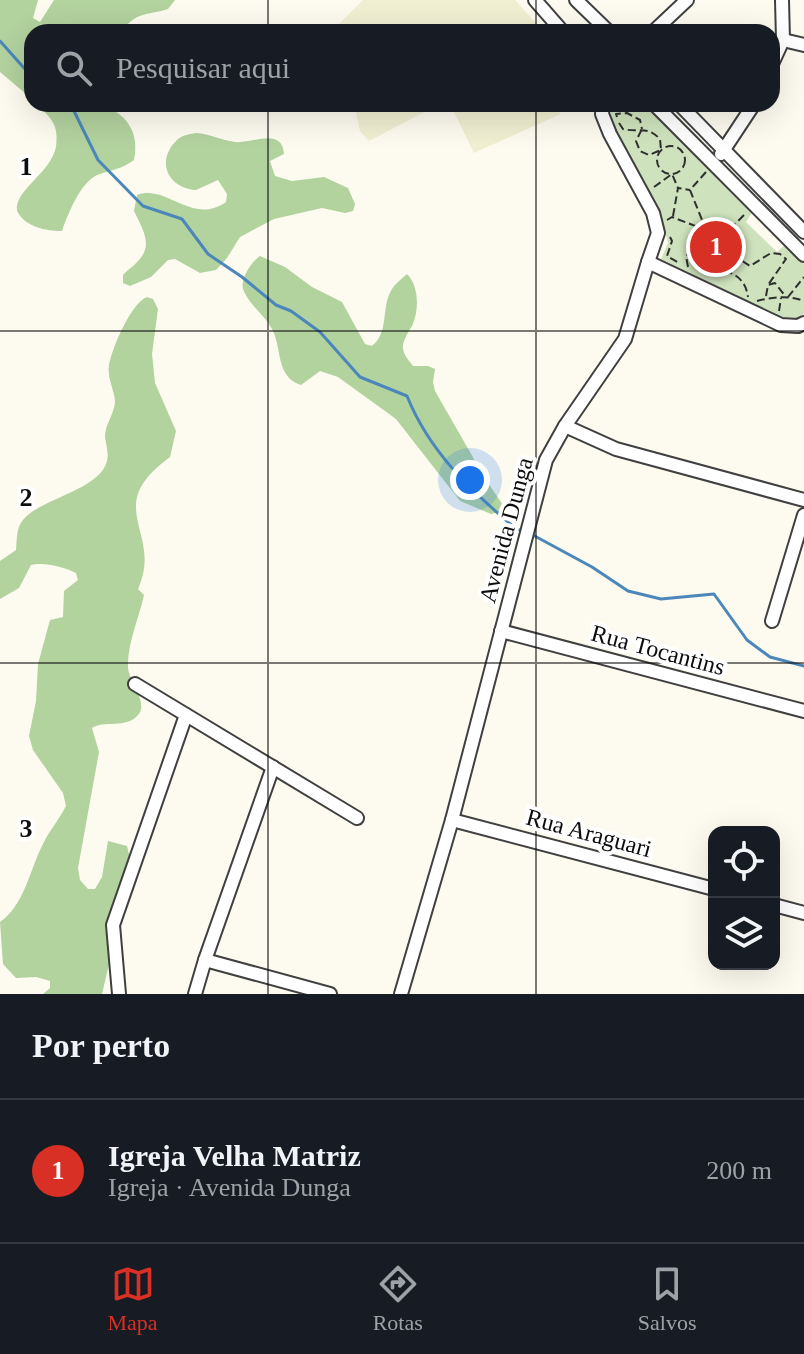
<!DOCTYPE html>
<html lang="pt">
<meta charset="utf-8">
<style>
:root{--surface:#171b24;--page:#20242c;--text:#f1f3f6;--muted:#9ea1a6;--line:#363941;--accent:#d93025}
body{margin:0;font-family:Georgia,serif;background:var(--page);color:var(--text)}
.controls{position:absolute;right:24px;bottom:24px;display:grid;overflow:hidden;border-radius:16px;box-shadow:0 8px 32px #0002}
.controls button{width:72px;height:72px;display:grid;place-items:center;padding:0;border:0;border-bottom:2px solid var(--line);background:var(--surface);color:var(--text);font:40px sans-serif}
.you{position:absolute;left:470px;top:480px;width:28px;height:28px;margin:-20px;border:6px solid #fff;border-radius:50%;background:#1a73e8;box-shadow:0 0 0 12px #1a73e833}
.badge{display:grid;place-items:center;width:52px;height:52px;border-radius:50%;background:var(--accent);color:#fff;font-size:26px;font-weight:700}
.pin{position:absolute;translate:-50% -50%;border:4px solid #fff;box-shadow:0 2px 8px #0006}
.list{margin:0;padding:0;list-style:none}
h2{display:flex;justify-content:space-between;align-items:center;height:104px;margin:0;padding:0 32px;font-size:34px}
h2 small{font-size:26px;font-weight:400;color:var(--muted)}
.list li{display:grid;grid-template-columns:52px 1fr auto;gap:24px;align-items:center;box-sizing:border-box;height:144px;padding:0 32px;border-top:2px solid var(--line)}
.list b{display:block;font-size:30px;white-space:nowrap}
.list p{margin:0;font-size:26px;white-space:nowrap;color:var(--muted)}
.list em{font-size:26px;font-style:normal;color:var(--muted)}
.icon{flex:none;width:44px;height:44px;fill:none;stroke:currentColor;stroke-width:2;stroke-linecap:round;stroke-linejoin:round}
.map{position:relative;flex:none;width:804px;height:994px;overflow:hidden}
.search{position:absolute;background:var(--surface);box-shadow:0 8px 32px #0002;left:24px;right:24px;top:24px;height:88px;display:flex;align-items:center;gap:20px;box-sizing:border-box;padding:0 28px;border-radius:24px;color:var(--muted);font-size:30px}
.sheet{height:248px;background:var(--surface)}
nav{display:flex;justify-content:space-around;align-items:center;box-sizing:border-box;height:112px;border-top:2px solid var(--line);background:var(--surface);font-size:22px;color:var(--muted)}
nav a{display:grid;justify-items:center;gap:4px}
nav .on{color:var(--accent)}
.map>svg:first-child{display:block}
.farmland{fill:#f0efd2}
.green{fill:#cee3bd}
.forest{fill:#b2d29e}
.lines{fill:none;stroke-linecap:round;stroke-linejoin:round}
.stream{stroke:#4b87bb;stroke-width:3}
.minor-casing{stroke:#404040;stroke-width:16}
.path{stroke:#2f2f2f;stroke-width:2;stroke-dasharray:8 4;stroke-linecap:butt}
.minor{stroke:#fff;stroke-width:12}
.grid{fill:none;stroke:#0d0d0d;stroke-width:2;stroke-opacity:0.55}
.labels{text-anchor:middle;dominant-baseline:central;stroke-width:8;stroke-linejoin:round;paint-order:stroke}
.street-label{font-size:24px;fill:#0d0d0d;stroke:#fff}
.grid-label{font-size:26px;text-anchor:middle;font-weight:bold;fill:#0d0d0d;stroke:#fff;stroke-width:8;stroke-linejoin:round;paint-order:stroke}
</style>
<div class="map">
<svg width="804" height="994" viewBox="0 0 804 994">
<rect width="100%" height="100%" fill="#fdfbef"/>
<g class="farmland">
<path d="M363 0H515L544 32H338L337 26Z"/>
<path d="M354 104H440L369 141 360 131Z"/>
<path d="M450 104H552L561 114 474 153Z"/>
</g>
<path class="green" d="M610 104H644L753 211 746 222 777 252 785 245 804 263V314L795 319 784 318 661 259 668 243 661 216 611 121Z"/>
<g class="forest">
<path d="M0 0H38L33 18 40 22 54 0H175L168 9C145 16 137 11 121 32H32V99L0 72Z"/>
<path d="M36 104C51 104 87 100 99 104 126 112 140 132 134 160 122 169 111 170 97 175 80 183 68 214 62 231 46 231 25 227 17 211 14 190 51 173 56 147 59 126 52 118 36 104Z"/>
<path d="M196 133C210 134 221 140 235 142 252 144 282 126 284 154L270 161 275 176 292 181 324 177 348 188 355 204 353 211 345 213 322 208 274 219 240 237 227 258 216 270 200 273 175 259 168 260 151 277 130 286 123 283V275C128 269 133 267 138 261 154 245 142 228 134 211L137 195C167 184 192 226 226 202L227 194 218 180 196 190C167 188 155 160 178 139 183 135 190 134 196 133Z"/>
<path d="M260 256 285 267 312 287 342 302 365 344 372 346C388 333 382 312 389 295 393 285 400 280 407 274 419 286 419 309 413 324 409 332 402 340 403 349 404 355 409 361 413 366H428L435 369 433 382 435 391 486 480 503 505 499 512 491 514 460 501 396 419 338 377 320 371 301 385C276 377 282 350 273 331 266 316 248 304 243 289 240 279 252 261 260 256Z"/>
<path d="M147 297 153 299 158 309 152 354 155 383 176 431 170 457C100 508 164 531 138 589L144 595C139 618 127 644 128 668 129 681 149 703 138 715 127 729 103 720 92 728L99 752 78 868 80 880 88 889H95L102 877 108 841 127 846 132 866 102 994H43L50 988V981L36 977 16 978 3 964 0 922C24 906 30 869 43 844 49 831 59 820 66 806L63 793 33 750 29 736 36 701 38 664 50 620 63 617 64 591 78 580 76 573C64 567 44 562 31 565L19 588 0 599V561L16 550C17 540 16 528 23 520 39 499 100 490 107 461 109 453 106 445 105 437 105 424 115 413 115 401 114 389 107 378 109 365 112 348 131 303 147 297Z"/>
</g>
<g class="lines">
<g class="stream">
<path d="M0 41 32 77"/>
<path d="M69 104 72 107 98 160 143 206 182 219 208 254 242 277 276 305 291 311 320 332 360 377 407 396C429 451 470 490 515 528L524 532"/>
<path d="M531 534 592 567 628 591 661 599 714 594 747 640 770 657 804 666"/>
</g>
<g class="minor-casing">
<g id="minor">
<path d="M535 0 563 32"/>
<path d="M576 0 609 32"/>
<path d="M653 32 687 0"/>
<path d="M783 40 804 45"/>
<path d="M772 64 783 40 782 0"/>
<path d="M603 104 602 114 610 134 653 213 658 233 648 262"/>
<path d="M654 104 804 255"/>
<path d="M679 104 804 232"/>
<path d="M721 154 754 104"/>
<path d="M565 426 616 449 804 500"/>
<path d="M772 621 804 515"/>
<path d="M501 631 804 711"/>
<path d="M135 684 357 818"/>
<path d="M452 820 714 889"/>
<path d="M774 905 804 913"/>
<path d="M205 960 330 994"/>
<path d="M119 994 113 925 186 715"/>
<path d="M195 994 205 960 273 767"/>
<path d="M401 994 452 820 546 460 565 426 625 339 648 262 781 325 798 326 804 323"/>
</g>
</g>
<g class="path">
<path d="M617 117 616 114 627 113 640 120 642 129"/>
<path d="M619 123 623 129C640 133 646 125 660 139L661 150 649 155 640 151 636 141 642 129"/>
<circle cx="671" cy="160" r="14"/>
<path d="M706 172 690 190 706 230 720 231 733 255 750 266 771 253 780 254 786 259 768 285"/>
<path d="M654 187 672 174 678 188"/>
<path d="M673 216 678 188 690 190"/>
<path d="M667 220 672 217 706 230 698 238 699 252"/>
<path d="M670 237 672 241 667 256 679 263"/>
<path d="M726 241 734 225 746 213"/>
<path d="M688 267 686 256 693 250 699 252 711 267C729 271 745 275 748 297"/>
<path d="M766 296 768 285 775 283 786 297"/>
<path d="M788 297 804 277"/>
<path d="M757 301C772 297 789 295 804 301"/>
<path d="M779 311 781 298"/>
</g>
<use href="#minor" class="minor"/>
</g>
<path class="grid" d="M268 0V32M536 0V32M268 104V994M536 104V994M0 331H804M0 663H804"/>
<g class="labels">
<g class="street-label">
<text transform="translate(506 530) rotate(-75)">Avenida Dunga</text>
<text transform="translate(658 650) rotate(15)">Rua Tocantins</text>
<text transform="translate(589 833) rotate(15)">Rua Araguari</text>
</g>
</g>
<g class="grid-label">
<text x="26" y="175">1</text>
<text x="26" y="506">2</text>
<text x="26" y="837">3</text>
</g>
</svg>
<div class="controls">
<button><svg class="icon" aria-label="locate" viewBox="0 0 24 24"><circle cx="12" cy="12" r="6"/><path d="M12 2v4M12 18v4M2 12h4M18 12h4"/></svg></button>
<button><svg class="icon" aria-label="layers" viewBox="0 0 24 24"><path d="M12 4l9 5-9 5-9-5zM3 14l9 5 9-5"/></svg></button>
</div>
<div class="you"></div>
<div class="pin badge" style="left:716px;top:247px">1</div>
<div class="search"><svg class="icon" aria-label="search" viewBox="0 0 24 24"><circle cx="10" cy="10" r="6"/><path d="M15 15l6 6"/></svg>Pesquisar aqui</div>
</div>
<section class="sheet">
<h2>Por perto<small></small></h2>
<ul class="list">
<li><span class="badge">1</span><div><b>Igreja Velha Matriz</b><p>Igreja · Avenida Dunga</p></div><em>200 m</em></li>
</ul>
</section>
<nav>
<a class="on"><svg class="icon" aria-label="map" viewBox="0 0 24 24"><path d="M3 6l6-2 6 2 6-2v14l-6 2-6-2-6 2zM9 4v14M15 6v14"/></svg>Mapa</a>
<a><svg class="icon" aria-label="directions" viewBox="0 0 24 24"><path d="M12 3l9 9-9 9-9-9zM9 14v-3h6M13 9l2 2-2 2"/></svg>Rotas</a>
<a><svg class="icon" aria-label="saved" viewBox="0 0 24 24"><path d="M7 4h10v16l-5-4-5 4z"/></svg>Salvos</a>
</nav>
